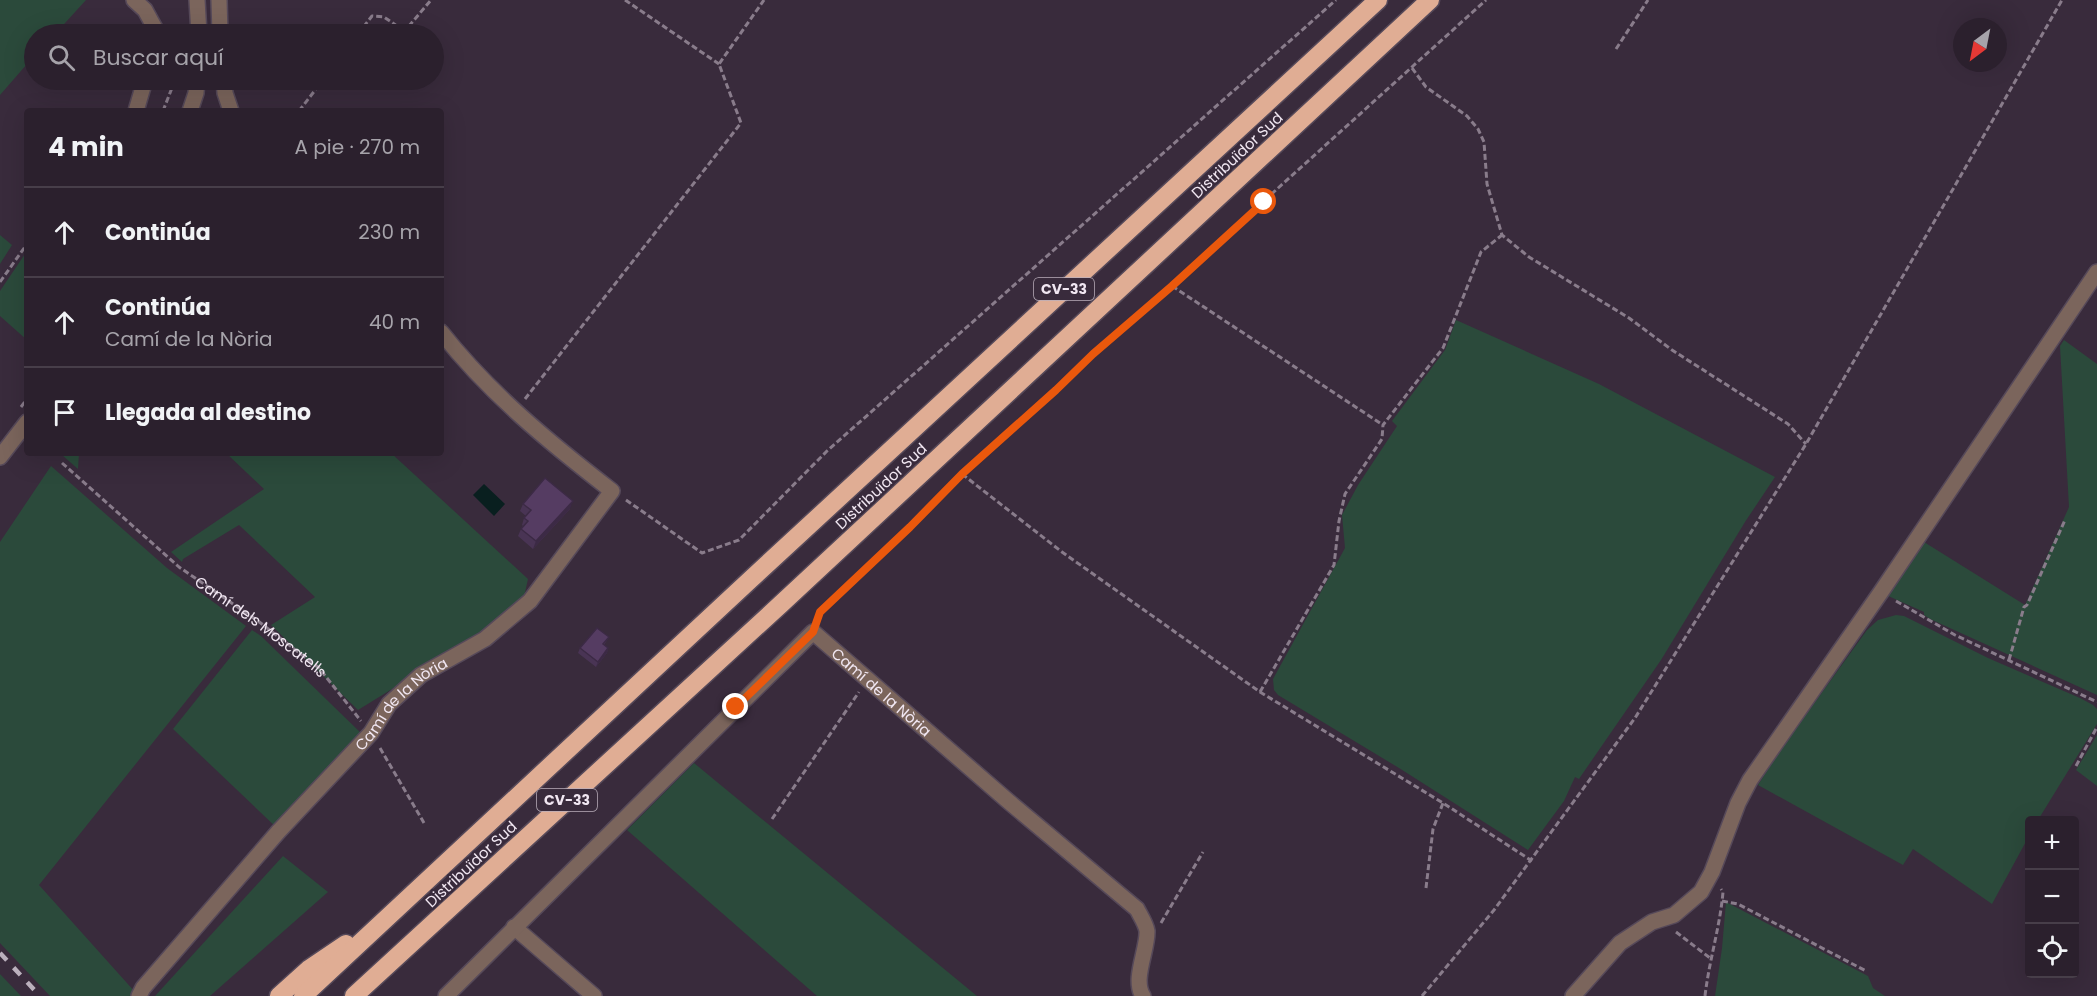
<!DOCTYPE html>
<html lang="es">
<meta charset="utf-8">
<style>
:root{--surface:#2b202d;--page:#372d39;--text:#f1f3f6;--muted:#a6a3aa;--line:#473e49}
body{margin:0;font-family:Poppins,sans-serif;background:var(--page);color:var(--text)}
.controls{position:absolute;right:18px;bottom:18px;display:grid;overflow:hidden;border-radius:6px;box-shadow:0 6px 24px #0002}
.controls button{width:54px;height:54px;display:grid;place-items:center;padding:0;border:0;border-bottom:2px solid var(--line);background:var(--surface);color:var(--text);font:30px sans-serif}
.compass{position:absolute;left:1953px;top:18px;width:54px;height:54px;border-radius:50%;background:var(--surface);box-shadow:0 6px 24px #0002;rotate:212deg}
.stop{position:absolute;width:18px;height:18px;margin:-14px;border:4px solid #ea580c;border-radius:50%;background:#fff}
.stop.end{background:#ea580c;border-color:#fff;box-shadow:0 2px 6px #0008}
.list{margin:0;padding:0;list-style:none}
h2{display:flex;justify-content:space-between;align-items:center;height:78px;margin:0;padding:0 24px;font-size:26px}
h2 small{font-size:20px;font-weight:400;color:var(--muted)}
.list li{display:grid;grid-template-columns:39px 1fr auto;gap:18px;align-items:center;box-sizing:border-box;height:90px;padding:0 24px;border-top:2px solid var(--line)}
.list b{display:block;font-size:22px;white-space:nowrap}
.list p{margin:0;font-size:20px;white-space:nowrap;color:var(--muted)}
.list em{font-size:20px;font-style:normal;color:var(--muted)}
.icon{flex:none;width:33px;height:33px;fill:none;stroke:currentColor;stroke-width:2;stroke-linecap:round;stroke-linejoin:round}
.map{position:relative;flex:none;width:2097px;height:996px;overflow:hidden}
.search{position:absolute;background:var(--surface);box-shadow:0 6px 24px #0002;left:24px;top:24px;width:420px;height:66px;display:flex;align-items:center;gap:15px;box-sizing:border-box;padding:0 21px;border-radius:33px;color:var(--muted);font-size:22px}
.panel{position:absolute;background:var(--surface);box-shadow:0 6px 24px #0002;left:24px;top:108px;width:420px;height:348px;border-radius:6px}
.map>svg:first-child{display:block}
.green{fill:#2b4a3b}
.water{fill:#091f1f}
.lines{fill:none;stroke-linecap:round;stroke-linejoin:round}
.minor-casing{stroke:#564959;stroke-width:18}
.highway-casing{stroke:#564959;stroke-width:21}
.path{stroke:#897c8b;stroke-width:3;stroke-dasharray:6 3;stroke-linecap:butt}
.minor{stroke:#7b655c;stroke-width:15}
.highway{stroke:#e0ad94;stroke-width:18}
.rail{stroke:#bbb0bd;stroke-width:4.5;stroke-dasharray:10 10;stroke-linecap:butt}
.wall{fill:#493454}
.shaded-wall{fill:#3c2a45}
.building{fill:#553c62;stroke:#3c2a45;stroke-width:1.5}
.route{stroke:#ea580c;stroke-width:8}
.labels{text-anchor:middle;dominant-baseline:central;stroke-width:5;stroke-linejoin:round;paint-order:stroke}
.shield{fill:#392b3c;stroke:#baafbb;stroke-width:1.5}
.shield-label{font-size:14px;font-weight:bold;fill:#f1e7f2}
.street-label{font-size:15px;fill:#f1e7f2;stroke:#392b3c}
</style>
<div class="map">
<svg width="2097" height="996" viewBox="0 0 2097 996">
<rect width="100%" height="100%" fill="#392b3c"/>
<g class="green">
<path d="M0 0H86L55 34H34V56L0 95Z"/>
<path d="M0 235 12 245 0 264Z"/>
<path d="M27 251V340L0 316V291Z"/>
<path d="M1456 320 1599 384 1775 477 1745 522 1661 660 1581 776 1579 779 1575 777 1564 801 1528 850 1399 768 1278 695 1274 690 1273 679 1345 548 1342 515 1358 485 1397 426 1392 421 1445 350Z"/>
<path d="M2064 340 2097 364V695L1930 619 1924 615V612L1886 595 1924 542 2025 605 2069 507 2060 346Z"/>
<path d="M60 453H79L78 469 62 455Z"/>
<path d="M226 453H391L528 579 524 597 496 625 358 710 271 625 315 597 239 525 183 559 182 562 171 552 264 489Z"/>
<path d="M51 466 167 568 246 626 39 885 135 992 132 996H50L0 943V542Z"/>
<path d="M1896 615 1904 616 1988 658 2080 698 2093 705 2097 709V724L2038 820H2030L2029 836 1992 904 1913 849 1903 865 1758 785 1777 755 1867 630 1878 620Z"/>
<path d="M252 630 261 636 363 735 279 830 173 729Z"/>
<path d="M2097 735V786L2076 770Z"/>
<path d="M694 763 977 996H817L627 830Z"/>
<path d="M283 856 328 892 210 996H155Z"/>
<path d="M1726 902 1868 976 1873 988 1885 996H1715L1722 948Z"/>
<path d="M0 974 21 996H0Z"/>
</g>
<path class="water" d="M484 484 505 504 494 516 473 495Z"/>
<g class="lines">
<g class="minor-casing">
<g id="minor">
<path d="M134 0 145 10 157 32V34"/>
<path d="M197 0 199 34"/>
<path d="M219 0 220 34"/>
<path d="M224 80 225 93 231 111"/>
<path d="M136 111 145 80"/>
<path d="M190 111 196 93 197 80"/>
<path d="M0 457 27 422"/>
<path d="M514 927 594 996"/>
<path id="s2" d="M139 996 143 988 278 832 371 733 389 704 421 675 485 639 530 601 612 491C550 443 490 394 441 332"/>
<path id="s3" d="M446 996 813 632 1008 801 1137 909C1140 915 1146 924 1147 931 1148 949 1132 980 1143 996"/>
<path d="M1573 996 1620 943 1652 922 1674 915 1701 892 1712 872 1738 803 1750 780 1881 592 2097 272"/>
</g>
</g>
<g class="highway-casing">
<g id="highway">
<path d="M279 996 309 969 346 944"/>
<path d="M303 996 751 579 1378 0"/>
<path d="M354 996 781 604 1430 0"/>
</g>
</g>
<g class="path">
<path d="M625 0 719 64"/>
<path d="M358 34 372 16 384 17 400 28 409 26 431 0"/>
<path d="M1616 49 1648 0"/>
<path d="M1412 68 1426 87 1467 116 1478 129 1484 142 1487 184 1502 235 1529 257 1629 318 1672 350 1788 424 1806 444"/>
<path d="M163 111 175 80"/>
<path d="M299 111 323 80"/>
<path d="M0 282 27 244"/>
<path d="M1172 286 1383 425"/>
<path d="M525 399 741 123 719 64 764 0"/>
<path d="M21 407 27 399"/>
<path id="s1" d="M62 463 179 567 258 621 319 668 361 721"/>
<path d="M962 474 1062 552 1260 692 1443 803 1532 861"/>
<path d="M626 500 702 553 739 540 827 451 1336 0"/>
<path d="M1896 601 1955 635 2097 702"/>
<path d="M818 618 821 612 910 527 962 474 1486 0"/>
<path d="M2009 660 2024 607 2027 605 2065 520"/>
<path d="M1260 692 1334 565 1339 521 1345 494 1382 439 1383 425 1443 348 1481 252 1502 235"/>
<path d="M380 748 424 823"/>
<path d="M2076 766 2097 727"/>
<path d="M772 819 859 692"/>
<path d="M1426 888 1433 829 1443 803"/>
<path d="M1722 901 1738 904 1866 971"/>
<path d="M1161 923 1203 852"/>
<path d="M1676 932 1710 958"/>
<path d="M1422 996 1494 910 1635 718 1806 444 2062 0"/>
<path d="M1705 996C1709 961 1720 927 1723 892L1721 889"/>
</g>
<use href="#minor" class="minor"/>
<use href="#highway" class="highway"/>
<path class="rail" d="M0 953 40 996"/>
</g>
<g class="wall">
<path d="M523 504 570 509 533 549 518 536 521 529 523 526 522 525 524 518 526 516 520 511Z"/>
<path d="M609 637 604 645 608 648 607 653 596 667 578 653 580 648Z"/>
</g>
<g class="shaded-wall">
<path d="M573 501 570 509 533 549 536 541Z"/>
<path d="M608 648 607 653 596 667 598 662Z"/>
</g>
<g class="building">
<path d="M545 478 573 501 536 541 521 529 528 521 524 518 531 510 523 504Z"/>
<path d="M597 628 609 637 603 644 608 648 598 662 580 648Z"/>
</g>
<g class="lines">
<path class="route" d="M736 707 813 632 820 612 910 527 962 474 1056 390 1093 354 1172 286 1264 202"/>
</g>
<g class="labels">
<g class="shield">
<rect x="1034" y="278" width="60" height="22" rx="4.5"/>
<rect x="537" y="789" width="60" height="22" rx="4.5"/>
</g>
<g class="shield-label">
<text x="1064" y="289">CV-33</text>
<text x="567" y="800">CV-33</text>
</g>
<g class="street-label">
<text transform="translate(1237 155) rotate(-43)">Distribuïdor Sud</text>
<text transform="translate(881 486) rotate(-43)">Distribuïdor Sud</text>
<text stroke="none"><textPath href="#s1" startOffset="258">Camí dels Moscatells</textPath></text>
<text stroke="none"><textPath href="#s3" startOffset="608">Camí de la Nòria</textPath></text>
<text stroke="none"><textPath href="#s2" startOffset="394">Camí de la Nòria</textPath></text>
<text transform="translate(471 864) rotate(-43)">Distribuïdor Sud</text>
</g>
</g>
</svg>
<div class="controls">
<button>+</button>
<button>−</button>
<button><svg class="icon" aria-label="locate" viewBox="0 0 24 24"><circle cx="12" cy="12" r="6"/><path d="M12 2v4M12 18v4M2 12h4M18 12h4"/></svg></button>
</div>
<svg class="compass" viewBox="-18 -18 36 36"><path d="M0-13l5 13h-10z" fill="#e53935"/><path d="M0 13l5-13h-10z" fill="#a6a3aa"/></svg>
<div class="stop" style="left:1264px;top:202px"></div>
<div class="stop end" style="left:736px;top:707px"></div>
<div class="search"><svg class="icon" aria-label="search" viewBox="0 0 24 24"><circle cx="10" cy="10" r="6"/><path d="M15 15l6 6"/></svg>Buscar aquí</div>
<section class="panel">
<h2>4 min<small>A pie · 270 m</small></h2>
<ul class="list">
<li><svg class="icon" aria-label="ahead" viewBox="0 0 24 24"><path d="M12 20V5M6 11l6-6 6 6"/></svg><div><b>Continúa</b></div><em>230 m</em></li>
<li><svg class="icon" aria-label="ahead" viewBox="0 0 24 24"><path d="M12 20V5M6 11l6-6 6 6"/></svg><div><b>Continúa</b><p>Camí de la Nòria</p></div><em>40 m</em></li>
<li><svg class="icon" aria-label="arrive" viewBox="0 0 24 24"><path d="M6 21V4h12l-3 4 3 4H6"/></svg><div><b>Llegada al destino</b></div></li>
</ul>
</section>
</div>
